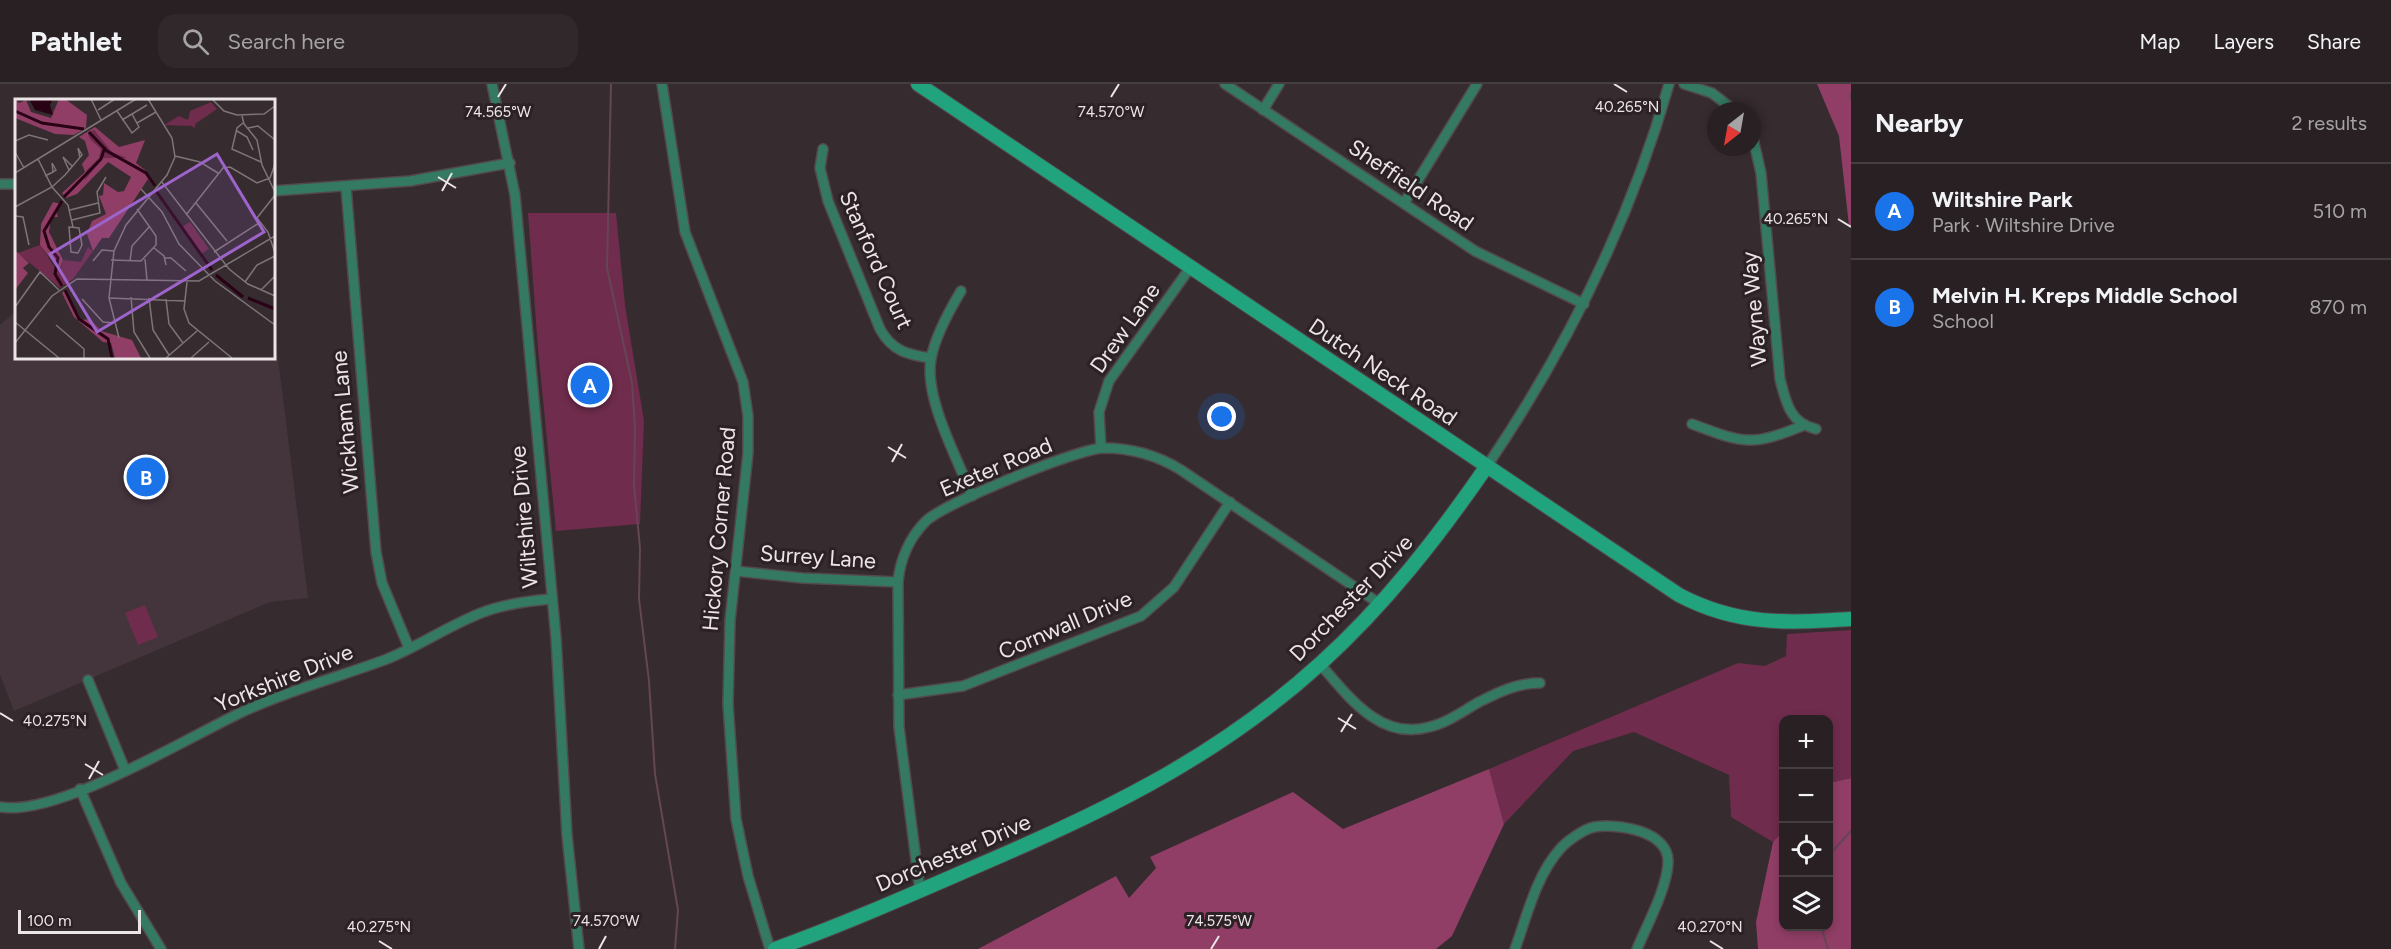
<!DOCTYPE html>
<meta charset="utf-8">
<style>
:root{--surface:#282023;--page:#30282b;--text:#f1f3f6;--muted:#a5a3a6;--line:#443e41;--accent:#1a73e8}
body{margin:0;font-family:Figtree,sans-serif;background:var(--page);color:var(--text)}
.controls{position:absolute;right:18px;bottom:18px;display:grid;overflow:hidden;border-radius:12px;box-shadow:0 3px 9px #0003}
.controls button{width:54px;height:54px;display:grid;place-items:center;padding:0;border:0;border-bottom:2px solid var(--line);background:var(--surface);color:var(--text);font:30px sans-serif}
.compass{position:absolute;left:1707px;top:18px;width:54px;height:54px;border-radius:50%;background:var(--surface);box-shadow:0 3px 9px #0003;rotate:211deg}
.scale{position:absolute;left:18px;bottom:15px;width:123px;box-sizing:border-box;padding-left:6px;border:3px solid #ece5e8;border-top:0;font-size:16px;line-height:21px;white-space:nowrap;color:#ece5e8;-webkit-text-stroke:4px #2c2125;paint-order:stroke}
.you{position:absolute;left:1222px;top:333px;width:21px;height:21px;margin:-15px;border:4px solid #fff;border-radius:50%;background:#1a73e8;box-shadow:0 0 0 9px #1a73e833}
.badge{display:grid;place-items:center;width:39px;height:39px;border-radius:50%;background:var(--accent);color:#fff;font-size:20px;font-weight:700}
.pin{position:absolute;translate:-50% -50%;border:3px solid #fff;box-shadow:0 2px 6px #0006}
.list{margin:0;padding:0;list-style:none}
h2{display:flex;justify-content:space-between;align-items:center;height:78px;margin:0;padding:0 24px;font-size:26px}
h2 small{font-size:20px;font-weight:400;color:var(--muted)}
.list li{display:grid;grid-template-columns:39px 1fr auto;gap:18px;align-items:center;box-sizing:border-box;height:96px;padding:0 24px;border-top:2px solid var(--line)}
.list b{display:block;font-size:22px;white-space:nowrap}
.list p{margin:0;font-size:20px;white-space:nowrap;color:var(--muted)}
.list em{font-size:20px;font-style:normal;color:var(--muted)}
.icon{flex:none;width:33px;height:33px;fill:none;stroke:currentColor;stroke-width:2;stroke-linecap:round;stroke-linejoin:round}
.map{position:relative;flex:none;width:1851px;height:865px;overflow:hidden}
header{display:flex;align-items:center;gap:36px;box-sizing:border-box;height:84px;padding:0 30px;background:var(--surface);border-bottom:2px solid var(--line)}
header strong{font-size:28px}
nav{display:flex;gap:33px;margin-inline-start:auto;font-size:21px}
.search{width:420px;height:54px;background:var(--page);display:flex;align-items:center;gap:15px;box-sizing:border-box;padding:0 21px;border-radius:18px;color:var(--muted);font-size:22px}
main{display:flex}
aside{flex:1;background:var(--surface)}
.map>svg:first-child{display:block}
.built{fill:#44343b}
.green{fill:#6f2c4c}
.forest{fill:#903e65}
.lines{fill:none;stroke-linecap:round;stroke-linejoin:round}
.stream{stroke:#644655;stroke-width:2}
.street-casing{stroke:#53494d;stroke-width:12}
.secondary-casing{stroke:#53494d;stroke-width:16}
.street{stroke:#347a62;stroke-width:9}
.secondary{stroke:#21a47e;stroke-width:14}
.ticks{fill:none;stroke:#ece5e8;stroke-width:2}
.labels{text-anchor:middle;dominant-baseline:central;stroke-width:6;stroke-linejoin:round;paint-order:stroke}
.street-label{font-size:22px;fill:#ece5e8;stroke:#2c2125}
.inset-river{fill:none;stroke:#290216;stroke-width:3}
.inset-road{fill:none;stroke:#7f7579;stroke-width:1.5}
.view{fill:#9d64cb;fill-opacity:0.15;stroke:#9d64cb;stroke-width:3}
.inset-edge{fill:none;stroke:#ece5e8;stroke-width:3}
.ticks-label{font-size:15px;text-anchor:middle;fill:#ece5e8;stroke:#2c2125;stroke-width:6;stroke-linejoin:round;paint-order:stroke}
</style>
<header>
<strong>Pathlet</strong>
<div class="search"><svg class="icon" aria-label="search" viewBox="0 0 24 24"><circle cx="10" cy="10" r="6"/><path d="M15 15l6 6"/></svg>Search here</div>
<nav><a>Map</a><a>Layers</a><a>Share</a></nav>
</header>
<main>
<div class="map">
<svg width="1851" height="865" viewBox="0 0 1851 865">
<rect width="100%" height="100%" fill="#362b2f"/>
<path class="built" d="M16 227V273H273V234L308 514 270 518 14 627 0 591V241Z"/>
<g class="green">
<path d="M528 129H616L625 221 644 337 640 440 556 447 538 265Z"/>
<path d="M145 521 158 553 138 561 125 529Z"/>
<path d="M1851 546V694L1829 699 1828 636H1784L1783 747 1773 758 1731 733 1729 691 1634 648 1573 667 1504 740 1489 685 1738 579 1765 582 1786 572 1787 550Z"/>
</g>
<g class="forest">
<path d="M1817 0H1851V142H1849L1839 52Z"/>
<path d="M1489 685 1504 740 1452 852 1436 865H978L1116 792 1129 814 1156 784 1150 773 1293 708 1343 745Z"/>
<path d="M1851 694V865H1758L1756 838 1773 758 1783 747 1784 842H1828L1829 699Z"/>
</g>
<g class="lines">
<g class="stream">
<path d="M611 0 607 184 632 299 635 343 634 401 640 464 639 515 649 597 655 690 678 826 675 865"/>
<path d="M1851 9V14"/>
<path d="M1828 772 1851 747"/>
<path d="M1821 842 1828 865"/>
</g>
<g class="street-casing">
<g id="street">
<path d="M492 0 515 111 556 554 567 751 579 865"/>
<path d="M662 0 685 148 743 298 748 332V369L730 537 728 620 736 735 748 792 770 865"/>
<path d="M1225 0 1475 167 1584 220"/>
<path d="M1684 0 1712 9 1735 27"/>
<path d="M1263 26 1279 0"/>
<path d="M1752 50 1761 89 1780 295C1786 319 1790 339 1816 345"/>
<path d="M823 65 820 84 828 117 880 245C892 267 908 271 931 274"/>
<path d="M0 100H16"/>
<path d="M346 103 376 468 382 499 409 564"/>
<path d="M273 107 410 97 510 79"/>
<path d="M1404 119 1477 0"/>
<path d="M961 207C949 227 935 252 931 275 924 315 958 375 972 412"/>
<path d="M1692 340C1743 359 1750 363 1802 342"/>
<path d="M1101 364 1099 328 1109 297 1190 184"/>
<path d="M1487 382C1567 264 1630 138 1669 0"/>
<path d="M736 487 802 494 898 498"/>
<path d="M1320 580C1348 612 1380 657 1429 643 1447 639 1463 627 1479 618 1499 608 1517 599 1540 599"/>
<path d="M88 596 125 686"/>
<path d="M898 611 963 602 1141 532 1174 503 1230 418"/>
<path d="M80 705 121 799 161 865"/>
<path d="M0 723C57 733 187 654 242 628 289 606 339 593 387 575 419 562 448 542 481 529 503 520 527 517 551 515"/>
<path d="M920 807 899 643 898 498C900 475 910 453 926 437 945 419 1077 365 1103 364 1132 364 1157 371 1181 386L1380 520"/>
<path d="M1515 865C1527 832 1536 792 1560 765 1567 757 1584 745 1594 743 1618 739 1670 747 1668 779 1667 804 1647 841 1637 865"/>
</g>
</g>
<g class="secondary-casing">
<g id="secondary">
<path d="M918 0 1679 511C1738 542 1787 539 1851 535"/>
<path d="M775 865C839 842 901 815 963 788 1096 731 1212 678 1321 579 1385 521 1438 453 1487 382"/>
</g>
</g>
<use href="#street" class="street"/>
<use href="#secondary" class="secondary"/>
</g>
<path class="ticks" d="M1614 0 1627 8M498 13 506 0M1111 13 1119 0M438 93 456 104M442 107 452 89M1838 135 1851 143M888 363 906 374M892 378 902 360M0 629 13 637M1338 634 1356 645M1341 648 1352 630M85 680 103 691M89 695 99 677M379 857 392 865M1710 857 1723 865M599 865 606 852M1211 865 1219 852"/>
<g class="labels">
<g class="street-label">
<text transform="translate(1411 101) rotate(34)">Sheffield Road</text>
<text transform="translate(876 176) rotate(66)">Stanford Court</text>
<text transform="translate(1754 225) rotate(-95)">Wayne Way</text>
<text transform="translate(1125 244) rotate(-55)">Drew Lane</text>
<text transform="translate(1383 288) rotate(34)">Dutch Neck Road</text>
<text transform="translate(345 338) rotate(-95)">Wickham Lane</text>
<text transform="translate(996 383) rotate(-23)">Exeter Road</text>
<text transform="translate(524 433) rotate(-95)">Wiltshire Drive</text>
<text transform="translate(719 445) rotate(-85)">Hickory Corner Road</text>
<text transform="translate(818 473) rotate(4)">Surrey Lane</text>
<text transform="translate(1351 514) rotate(-46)">Dorchester Drive</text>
<text transform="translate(1065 541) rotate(-23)">Cornwall Drive</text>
<text transform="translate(284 594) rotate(-22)">Yorkshire Drive</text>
<text transform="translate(953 769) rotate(-23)">Dorchester Drive</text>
</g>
</g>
<g transform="translate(15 15)">
<rect width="260" height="260" fill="#362b2f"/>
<path d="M196 3 202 10 180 25V29L210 50 177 27 149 26 164 17 173 21 175 12ZM78 31 114 60 103 59 84 65 70 82 72 71 83 59 86 50 75 40 73 34ZM175 123 194 150 186 155 167 128ZM25 146 40 169H46L48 161 66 163 73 148 78 152 58 180 45 189 3 154Z" fill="#6f2c4c"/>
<path d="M0 0 4 4 11 1 16 13 36 19 44 0H50L72 16 71 29 59 36 40 35 0 19ZM80 28 104 48 130 41 121 64 130 71 139 88 133 80 94 139H87L78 152 72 135 77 122 91 115 84 97 88 96 89 84 103 93 109 92 116 78 93 63 62 95 51 99 47 94 70 73 67 65 74 56 70 42 64 38ZM79 31 97 53 112 59H88L70 81 72 71 84 59 86 50 75 40 73 34ZM38 103 46 105 41 112 43 118H36L34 133 48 161 44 171 25 146 26 125ZM1 152 14 164 8 169 13 174 0 191ZM51 190 66 221 75 220 86 232 117 241 126 259H100L96 244 88 243 59 218 47 194Z" fill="#903e65" fill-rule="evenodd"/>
<path d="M14 0H38L35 6 38 16 20 11Z" fill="#290216"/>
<path class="inset-river" d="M0 12 27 24 69 30M74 33 92 52 131 74 140 87M141 92 197 171M49 98 86 60 90 48M47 102 29 132 34 148 43 159 40 175 47 187M201 176 228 198M50 191 64 220 93 240 97 259M233 199 260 210"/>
<path class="inset-road" d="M76 0 86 21M197 0 209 12 222 16 249 15 260 7M83 11 100 0M102 12 117 34 124 28 117 15M227 17 229 25 242 41 247 66 260 93M107 21 132 6M122 24 141 13M228 24 222 29 217 50 246 63M233 29 243 27 260 41M222 32 232 38 238 51M0 42 14 36 33 41M0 53 9 69M160 57 185 63 203 74M23 60 37 88 53 106 58 128M54 71 48 58 57 67M0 74 121 0M30 77 38 73 41 71 37 64 38 73M146 82 214 170 233 185 260 197M126 90 147 113 164 145 200 182 260 226M260 96 242 119 253 133 260 154M181 104 212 142M0 108 37 88 50 76 67 56 63 49 65 59M55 111 83 104M171 116 208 69 215 68 242 84 255 79 260 65M0 117 8 118 14 146M57 121 85 114 82 93 91 78M54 128 64 129 67 146 63 154 56 153ZM139 149 149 157 151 166M199 153 244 124M150 159H156L171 172M130 160 132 181M96 161 126 162 141 146V137L122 110M78 162 87 151 99 152M115 162 117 147 135 127M172 183 169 210 174 224 217 259M230 183 242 166 260 157M246 191 260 177M116 198 119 233 135 259M94 199 170 202M134 199 138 231 154 256M67 200 88 223 99 224M151 200 154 225 168 244M0 208 25 173 44 191M0 223 44 259M41 226 69 250V259M104 239 94 199 99 152 111 126 152 76 160 58 157 39 133 0M0 244 37 197 62 180 184 182 260 137M151 259 182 232M176 259 194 243"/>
<path class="view" d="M202 55 249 133 82 233 35 155Z"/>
<rect width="260" height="260" class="inset-edge"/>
</g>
<g class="ticks-label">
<text x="1627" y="28">40.265°N</text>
<text x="498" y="33">74.565°W</text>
<text x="1111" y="33">74.570°W</text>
<text x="1796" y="140">40.265°N</text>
<text x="55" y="642">40.275°N</text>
<text x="606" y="842">74.570°W</text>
<text x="1219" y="842">74.575°W</text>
<text x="379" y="848">40.275°N</text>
<text x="1710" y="848">40.270°N</text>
</g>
</svg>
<div class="controls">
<button>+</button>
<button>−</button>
<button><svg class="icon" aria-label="locate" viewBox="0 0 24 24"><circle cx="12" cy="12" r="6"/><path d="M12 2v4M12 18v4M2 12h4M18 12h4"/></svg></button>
<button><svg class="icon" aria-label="layers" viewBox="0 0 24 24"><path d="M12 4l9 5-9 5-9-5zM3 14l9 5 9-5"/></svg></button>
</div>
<svg class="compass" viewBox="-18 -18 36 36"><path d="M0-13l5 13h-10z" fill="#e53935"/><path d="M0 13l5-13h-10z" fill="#a5a3a6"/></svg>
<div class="scale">100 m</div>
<div class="you"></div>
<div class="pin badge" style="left:590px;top:301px">A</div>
<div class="pin badge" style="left:146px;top:393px">B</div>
</div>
<aside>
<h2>Nearby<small>2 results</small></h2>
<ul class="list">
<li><span class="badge">A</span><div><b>Wiltshire Park</b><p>Park · Wiltshire Drive</p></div><em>510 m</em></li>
<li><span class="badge">B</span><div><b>Melvin H. Kreps Middle School</b><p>School</p></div><em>870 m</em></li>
</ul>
</aside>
</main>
